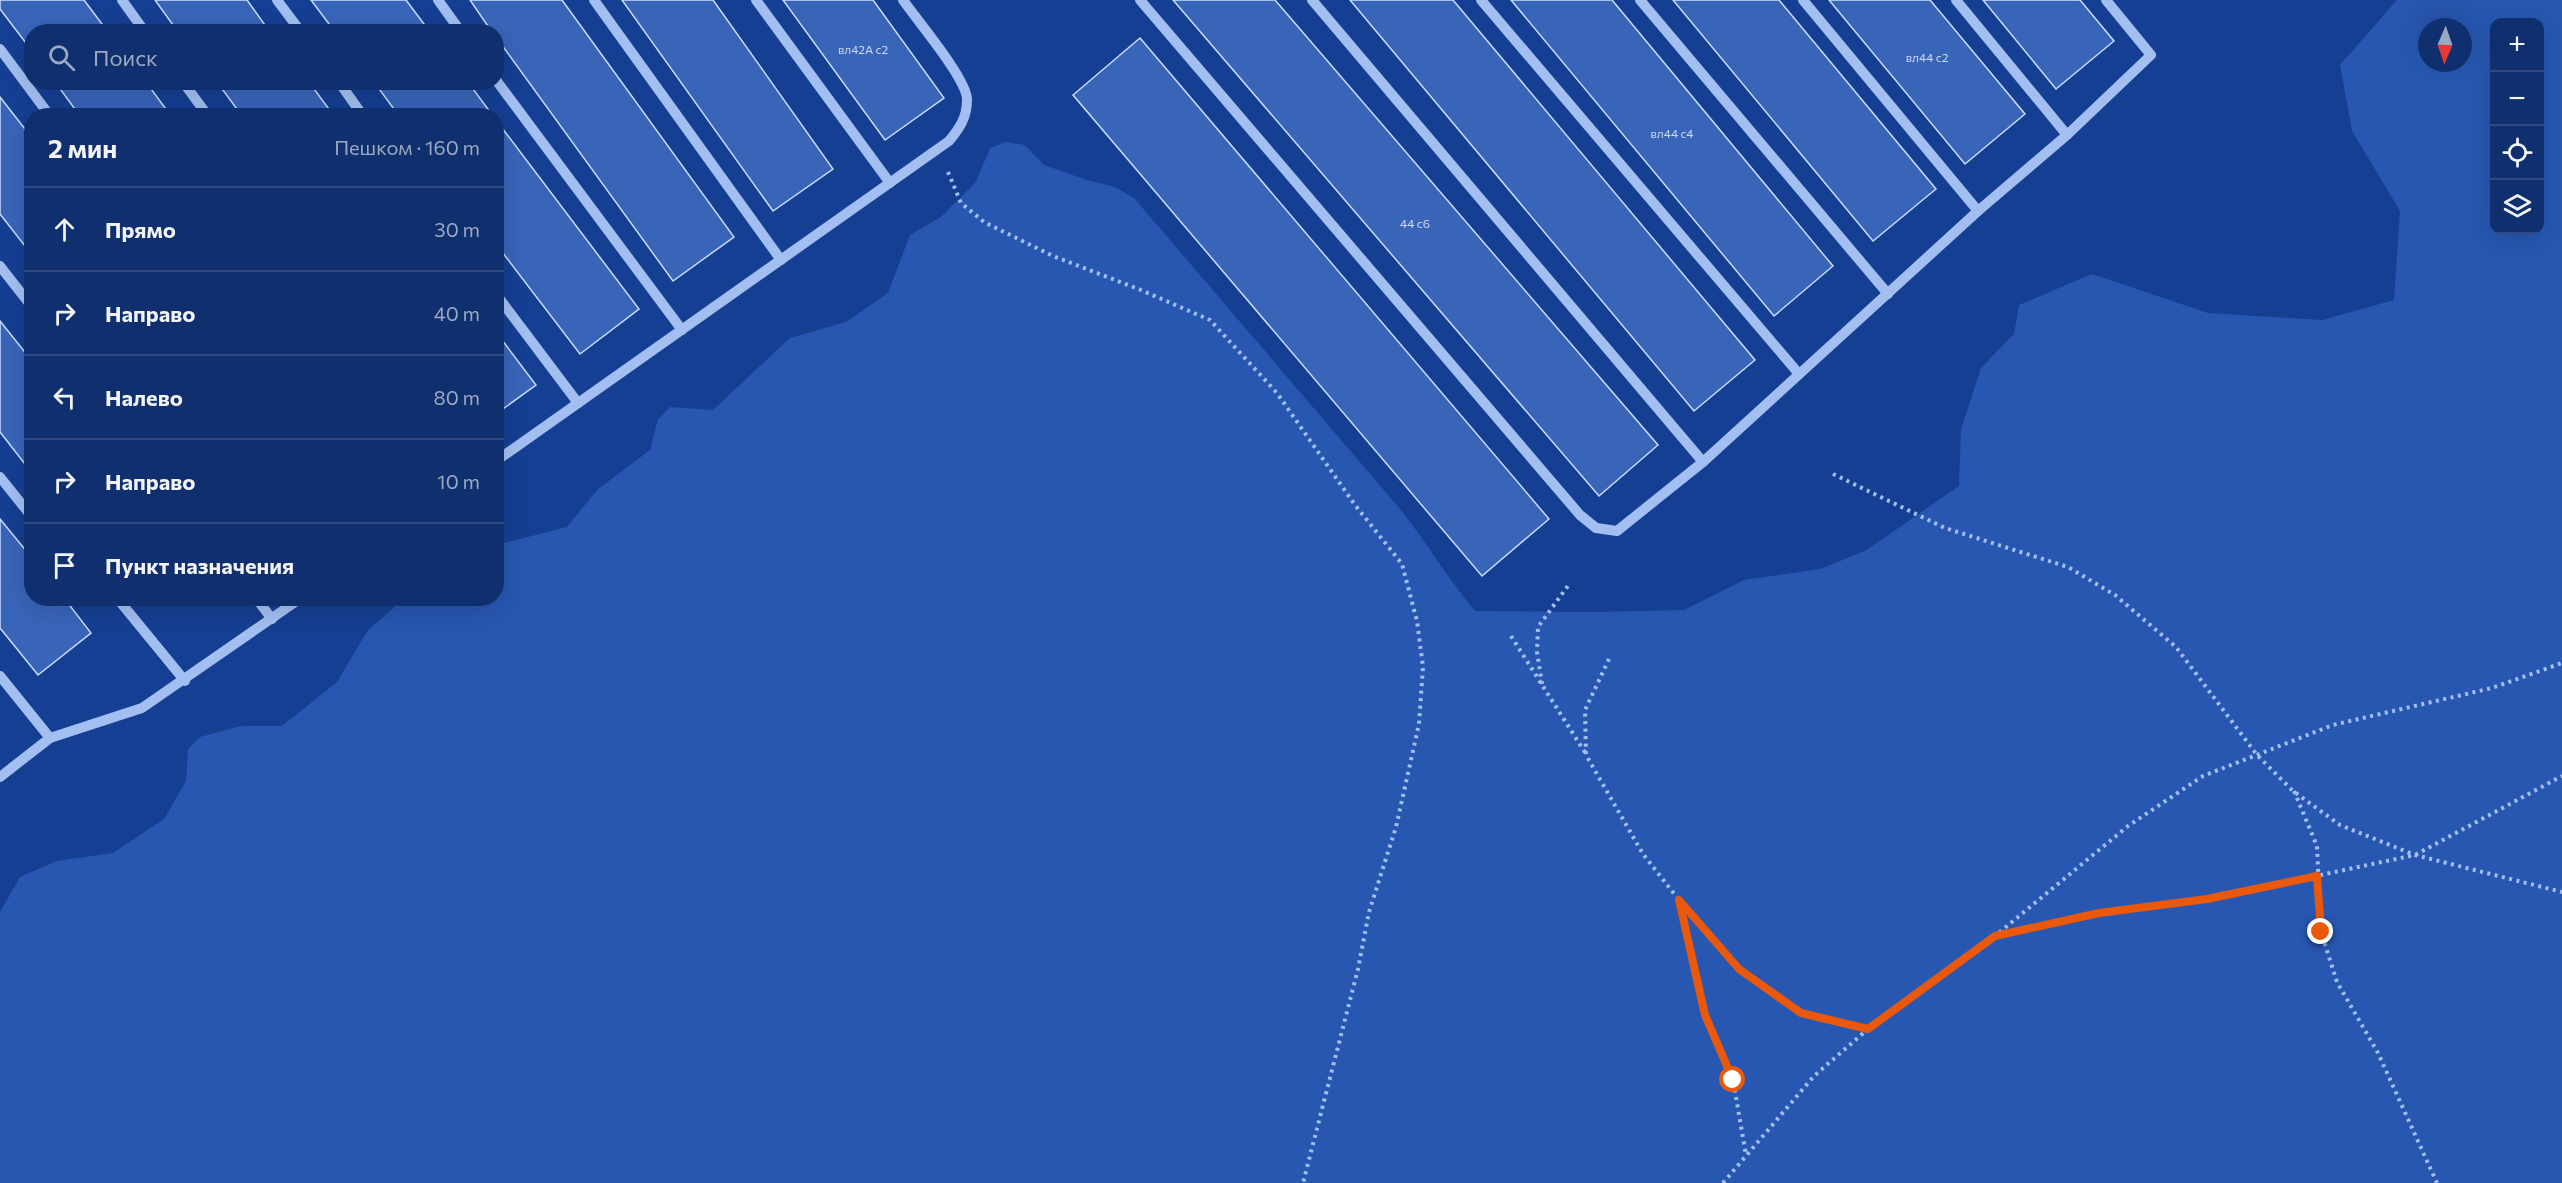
<!DOCTYPE html>
<html lang="ru">
<meta charset="utf-8">
<style>
:root{--surface:#102f6e;--page:#1e3b76;--text:#f1f3f6;--muted:#9ca9c2;--line:#304a81}
body{margin:0;font-family:Commissioner,sans-serif;background:var(--page);color:var(--text)}
.controls{position:absolute;right:18px;top:18px;display:grid;overflow:hidden;border-radius:12px;box-shadow:0 6px 24px #0002}
.controls button{width:54px;height:54px;display:grid;place-items:center;padding:0;border:0;border-bottom:2px solid var(--line);background:var(--surface);color:var(--text);font:30px sans-serif}
.compass{position:absolute;left:2418px;top:18px;width:54px;height:54px;border-radius:50%;background:var(--surface);box-shadow:0 6px 24px #0002;rotate:182deg}
.stop{position:absolute;width:18px;height:18px;margin:-14px;border:4px solid #ea580c;border-radius:50%;background:#fff}
.stop.end{background:#ea580c;border-color:#fff;box-shadow:0 2px 6px #0008}
.list{margin:0;padding:0;list-style:none}
h2{display:flex;justify-content:space-between;align-items:center;height:78px;margin:0;padding:0 24px;font-size:26px}
h2 small{font-size:20px;font-weight:400;color:var(--muted)}
.list li{display:grid;grid-template-columns:39px 1fr auto;gap:18px;align-items:center;box-sizing:border-box;height:84px;padding:0 24px;border-top:2px solid var(--line)}
.list b{display:block;font-size:22px;white-space:nowrap}
.list em{font-size:20px;font-style:normal;color:var(--muted)}
.icon{flex:none;width:33px;height:33px;fill:none;stroke:currentColor;stroke-width:2;stroke-linecap:round;stroke-linejoin:round}
.map{position:relative;flex:none;width:2562px;height:1183px;overflow:hidden}
.search{position:absolute;background:var(--surface);box-shadow:0 6px 24px #0002;left:24px;top:24px;width:480px;height:66px;display:flex;align-items:center;gap:15px;box-sizing:border-box;padding:0 21px;border-radius:24px;color:var(--muted);font-size:22px}
.panel{position:absolute;background:var(--surface);box-shadow:0 6px 24px #0002;left:24px;top:108px;width:480px;height:498px;border-radius:24px}
.map>svg:first-child{display:block}
.green{fill:#2757b1;fill-rule:evenodd}
.building{fill:#3965b9;stroke:#cadcfc;stroke-width:1.5}
.lines{fill:none;stroke-linecap:round;stroke-linejoin:round}
.path{stroke:#a3bff1;stroke-width:4;stroke-dasharray:3 4.5;stroke-linecap:butt}
.minor{stroke:#a3bff1;stroke-width:10}
.route{stroke:#ea580c;stroke-width:8}
.labels{text-anchor:middle;dominant-baseline:central;stroke-width:6;stroke-linejoin:round;paint-order:stroke}
.number-label{font-size:12px;fill:#ced8ee}
</style>
<div class="map">
<svg width="2562" height="1183" viewBox="0 0 2562 1183">
<rect width="100%" height="100%" fill="#153f92"/>
<path class="green" d="M2397 0H2562V1183H0V912L20 877 57 861 113 853 164 819 186 781 188 749 200 737 241 726H282L337 682 368 630 404 599 496 598 497 549 504 543 567 527 597 490 650 450 658 419 670 407 713 410 790 338 846 322 888 293 910 235 941 217 976 182 990 148 1006 142 1025 145 1044 165 1087 180 1115 187 1134 198 1401 510C1427 543 1448 579 1475 611L1596 612 1684 610 1744 580 1820 569 1865 551 1959 486 1961 429 1981 368 2014 334 2019 305 2092 274 2208 313 2322 320 2394 300 2400 211 2352 131 2340 65ZM2494 22H2540V230H2494ZM2427 27H2463V63H2427Z"/>
<g class="building">
<path d="M0 0H84L108 32H32V51L0 9Z"/>
<path d="M155 0H247L270 32H178Z"/>
<path d="M311 0H406L430 32H335Z"/>
<path d="M470 0H562L734 237 673 281 496 37V32H492Z"/>
<path d="M622 0H713L833 169 773 211Z"/>
<path d="M783 0H873L944 98 885 140Z"/>
<path d="M1173 0H1275L1658 445 1599 496Z"/>
<path d="M1350 0H1453L1755 360 1694 411Z"/>
<path d="M1511 0H1612L1833 266 1774 316Z"/>
<path d="M1673 0H1779L1936 189 1873 241Z"/>
<path d="M1829 0H1930L2025 114 1965 164Z"/>
<path d="M1983 0H2080L2114 41 2056 89Z"/>
<path d="M1140 38 1549 519 1482 576 1073 95Z"/>
<path d="M55 82H146L171 116H80Z"/>
<path d="M217 82H309L334 116H242Z"/>
<path d="M374 82H468L493 116H399Z"/>
<path d="M0 97 32 138V255L0 214Z"/>
<path d="M496 120 639 309 580 354 496 244Z"/>
<path d="M0 321 32 361V473L0 432Z"/>
<path d="M496 332 536 385 496 414Z"/>
<path d="M0 519 32 558V598H64L91 633 38 675 0 628Z"/>
</g>
<g class="lines">
<g class="path">
<path d="M948 172 961 203 984 222 1053 256 1141 290 1210 320 1277 393 1355 505 1402 564 1417 621 1423 667 1419 724 1396 827 1369 912 1358 969 1303 1183"/>
<path d="M1833 474 1945 528 2068 567 2115 595 2176 647 2257 755 2293 791 2340 825 2415 855 2562 892"/>
<path d="M1511 636 1586 754"/>
<path d="M1609 659 1585 710 1586 755 1643 854 1679 900 1705 1015 1733 1080 1746 1155"/>
<path d="M1542 684 1537 652 1538 627 1570 583"/>
<path d="M2294 791 2317 846 2321 932 2337 982 2378 1053 2437 1183"/>
<path d="M1680 901 1739 969 1801 1013 1868 1029"/>
<path d="M1996 936 2099 913 2207 899 2415 855 2562 776"/>
<path d="M1723 1183 1814 1076 1868 1029 1995 936 2128 826 2203 776 2333 725 2492 688 2562 663"/>
</g>
<g class="minor">
<path d="M122 0 145 32"/>
<path d="M277 0 301 32"/>
<path d="M438 0 461 32"/>
<path d="M594 0 781 260"/>
<path d="M756 0 890 183"/>
<path d="M1140 0 1580 515 1596 528 1617 531 1703 462 1978 211 2067 135 2151 55 2106 0"/>
<path d="M1312 0 1703 462"/>
<path d="M1481 0 1799 374"/>
<path d="M1640 0 1888 294"/>
<path d="M1803 0 1978 211"/>
<path d="M1956 0 2067 135"/>
<path d="M0 49 50 116"/>
<path d="M496 80 682 330"/>
<path d="M183 82 208 116"/>
<path d="M339 82 363 116"/>
<path d="M0 266 32 307"/>
<path d="M496 294 578 403"/>
<path d="M496 461 949 141C959 129 967 118 967 100 968 80 916 19 903 0"/>
<path d="M0 477 32 517"/>
<path d="M117 598 185 681"/>
<path d="M256 598 272 619"/>
<path d="M0 676 50 738"/>
<path d="M0 777 50 738 142 708 301 598"/>
</g>
</g>
<g class="lines">
<path class="route" d="M1733 1080 1705 1015 1679 900 1739 969 1801 1013 1868 1029 1995 936 2099 913 2207 899 2317 876 2321 932"/>
</g>
<g class="labels">
<g class="number-label">
<text x="863" y="49">вл42А с2</text>
<text x="1927" y="57">вл44 с2</text>
<text x="1672" y="133">вл44 с4</text>
<text x="1415" y="223">44 с6</text>
</g>
</g>
</svg>
<div class="controls">
<button>+</button>
<button>−</button>
<button><svg class="icon" aria-label="locate" viewBox="0 0 24 24"><circle cx="12" cy="12" r="6"/><path d="M12 2v4M12 18v4M2 12h4M18 12h4"/></svg></button>
<button><svg class="icon" aria-label="layers" viewBox="0 0 24 24"><path d="M12 4l9 5-9 5-9-5zM3 14l9 5 9-5"/></svg></button>
</div>
<svg class="compass" viewBox="-18 -18 36 36"><path d="M0-13l5 13h-10z" fill="#e53935"/><path d="M0 13l5-13h-10z" fill="#9ca9c2"/></svg>
<div class="stop" style="left:1733px;top:1080px"></div>
<div class="stop end" style="left:2321px;top:932px"></div>
<div class="search"><svg class="icon" aria-label="search" viewBox="0 0 24 24"><circle cx="10" cy="10" r="6"/><path d="M15 15l6 6"/></svg>Поиск</div>
<section class="panel">
<h2>2 мин<small>Пешком · 160 m</small></h2>
<ul class="list">
<li><svg class="icon" aria-label="ahead" viewBox="0 0 24 24"><path d="M12 20V5M6 11l6-6 6 6"/></svg><div><b>Прямо</b></div><em>30 m</em></li>
<li><svg class="icon" aria-label="right" viewBox="0 0 24 24"><path d="M7 20v-9h11M14 6l5 5-5 5"/></svg><div><b>Направо</b></div><em>40 m</em></li>
<li><svg class="icon" aria-label="left" viewBox="0 0 24 24"><path d="M17 20v-9H6M10 6l-5 5 5 5"/></svg><div><b>Налево</b></div><em>80 m</em></li>
<li><svg class="icon" aria-label="right" viewBox="0 0 24 24"><path d="M7 20v-9h11M14 6l5 5-5 5"/></svg><div><b>Направо</b></div><em>10 m</em></li>
<li><svg class="icon" aria-label="arrive" viewBox="0 0 24 24"><path d="M6 21V4h12l-3 4 3 4H6"/></svg><div><b>Пункт назначения</b></div></li>
</ul>
</section>
</div>
